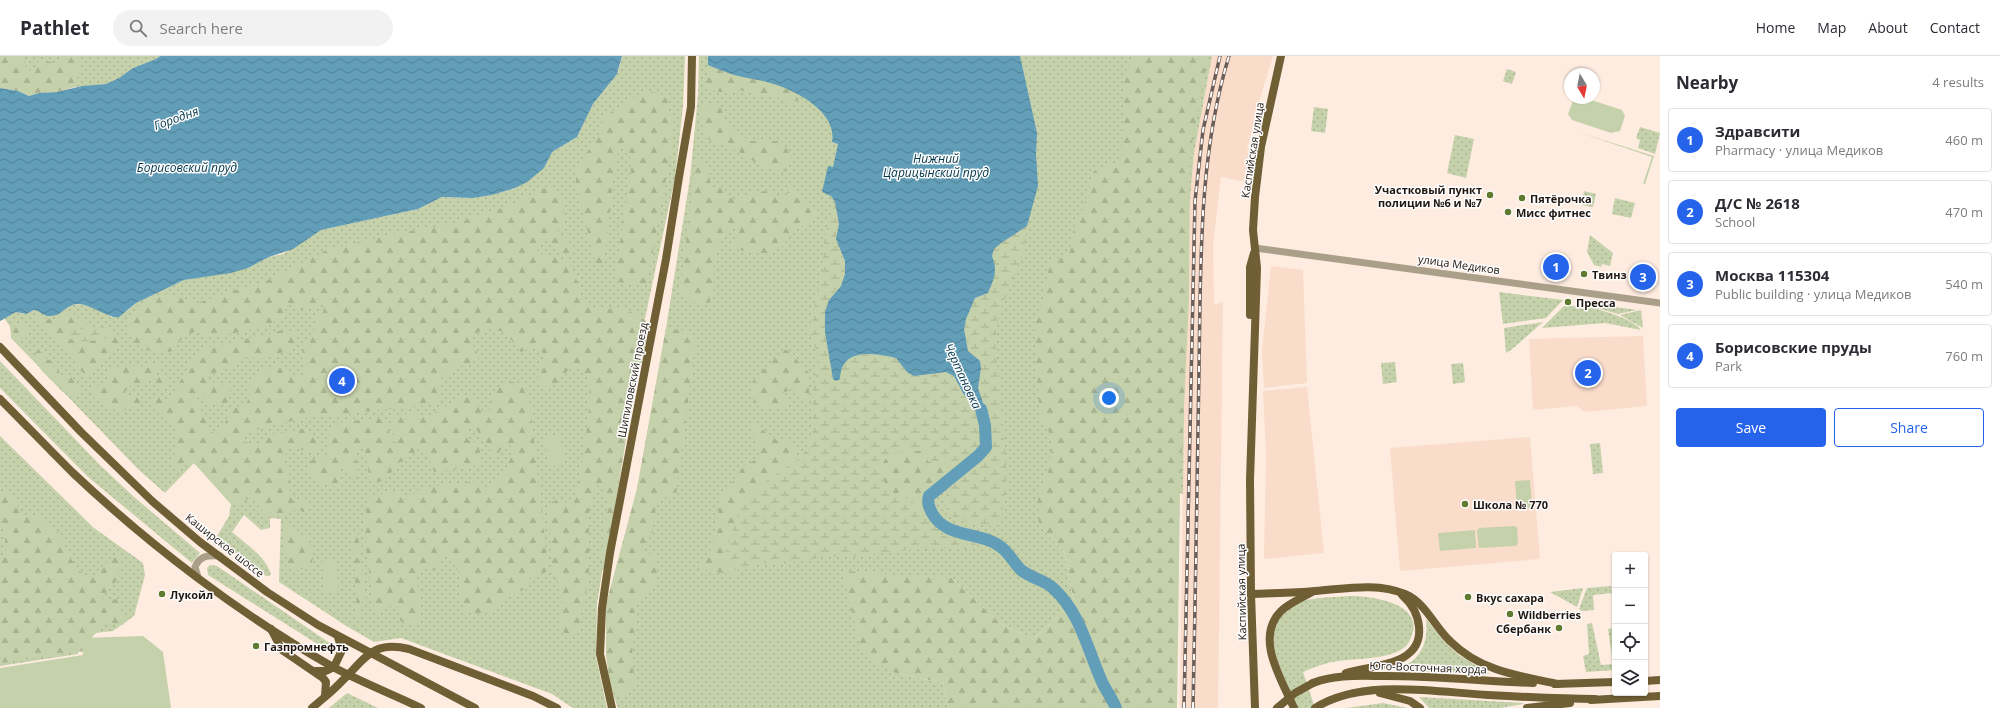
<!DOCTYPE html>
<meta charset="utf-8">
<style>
:root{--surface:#fff;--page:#f2f2f3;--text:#2b2b33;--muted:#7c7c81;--line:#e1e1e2;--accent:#2563eb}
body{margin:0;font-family:"Open Sans",sans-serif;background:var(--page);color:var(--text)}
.controls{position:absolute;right:12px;bottom:12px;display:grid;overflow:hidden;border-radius:4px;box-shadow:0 1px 3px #0004}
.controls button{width:36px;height:36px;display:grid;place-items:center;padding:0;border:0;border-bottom:1px solid var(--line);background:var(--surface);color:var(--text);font:20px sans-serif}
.compass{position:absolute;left:1564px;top:12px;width:36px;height:36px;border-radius:50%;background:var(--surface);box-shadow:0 1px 3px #0004;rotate:170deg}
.you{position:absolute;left:1109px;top:342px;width:14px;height:14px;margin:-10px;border:3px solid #fff;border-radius:50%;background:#1a73e8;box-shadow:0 0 0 6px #1a73e833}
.badge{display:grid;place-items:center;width:26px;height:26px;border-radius:50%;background:var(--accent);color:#fff;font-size:13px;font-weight:700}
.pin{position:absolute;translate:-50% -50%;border:2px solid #fff;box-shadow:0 1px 4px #0006}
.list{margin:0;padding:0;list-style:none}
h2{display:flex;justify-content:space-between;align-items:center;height:52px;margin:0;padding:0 16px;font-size:17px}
h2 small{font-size:13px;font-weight:400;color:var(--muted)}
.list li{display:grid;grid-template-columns:26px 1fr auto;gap:12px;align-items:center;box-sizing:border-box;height:64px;margin:0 8px 8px;padding:0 8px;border:1px solid var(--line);border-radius:4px}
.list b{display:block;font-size:15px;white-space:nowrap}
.list p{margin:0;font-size:13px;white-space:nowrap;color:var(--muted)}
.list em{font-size:13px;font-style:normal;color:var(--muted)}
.actions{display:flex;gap:8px;padding:12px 16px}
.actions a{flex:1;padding:9px 0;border:1px solid var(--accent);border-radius:4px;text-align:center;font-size:14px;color:var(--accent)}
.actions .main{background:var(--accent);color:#fff}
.icon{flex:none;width:22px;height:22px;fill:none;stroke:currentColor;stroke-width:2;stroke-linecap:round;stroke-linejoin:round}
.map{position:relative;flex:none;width:1660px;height:652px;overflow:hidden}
header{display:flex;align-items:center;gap:24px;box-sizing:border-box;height:56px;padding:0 20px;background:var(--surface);border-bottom:1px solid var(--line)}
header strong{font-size:19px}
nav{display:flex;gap:22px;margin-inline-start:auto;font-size:14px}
.search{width:280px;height:36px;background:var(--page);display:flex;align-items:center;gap:10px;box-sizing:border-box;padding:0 14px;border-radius:22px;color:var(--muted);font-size:15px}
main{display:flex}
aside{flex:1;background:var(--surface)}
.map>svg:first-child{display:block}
.built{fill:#fadcca}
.grass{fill:url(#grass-dots)}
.forest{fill:url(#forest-firs)}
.wetland{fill:url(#wetland-marsh)}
.pitch{fill:#c5d1aa}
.water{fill:url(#water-waves)}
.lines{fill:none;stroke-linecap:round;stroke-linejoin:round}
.river{stroke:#629eb8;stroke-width:12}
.minor{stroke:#aaa08a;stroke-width:7}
.major{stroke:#705e35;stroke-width:8}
.rail-casing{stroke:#6b5e56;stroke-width:3.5}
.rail{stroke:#fdfdfd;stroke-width:2;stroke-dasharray:6;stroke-linecap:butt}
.major-bridge{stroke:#705e35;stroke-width:8}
.poi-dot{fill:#607b2f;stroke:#fdfdfd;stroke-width:1.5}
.labels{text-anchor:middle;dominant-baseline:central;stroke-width:3;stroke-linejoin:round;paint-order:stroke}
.street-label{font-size:11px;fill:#211710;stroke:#fdfdfd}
.poi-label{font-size:11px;font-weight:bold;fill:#211710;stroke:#fdfdfd;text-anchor:start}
.water-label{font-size:12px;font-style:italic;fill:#003649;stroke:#fdfdfd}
</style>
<header>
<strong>Pathlet</strong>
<div class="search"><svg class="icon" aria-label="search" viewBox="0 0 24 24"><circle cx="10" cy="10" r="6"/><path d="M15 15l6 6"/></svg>Search here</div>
<nav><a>Home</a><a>Map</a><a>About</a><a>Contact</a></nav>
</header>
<main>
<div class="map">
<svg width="1660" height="652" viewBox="0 0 1660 652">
<defs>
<pattern id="grass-dots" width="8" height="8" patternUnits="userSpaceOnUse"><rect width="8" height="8" fill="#c5d1aa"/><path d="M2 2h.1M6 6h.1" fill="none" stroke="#a9b391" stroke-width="1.8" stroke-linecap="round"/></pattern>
<pattern id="forest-firs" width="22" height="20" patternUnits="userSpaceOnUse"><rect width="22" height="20" fill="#c5d1aa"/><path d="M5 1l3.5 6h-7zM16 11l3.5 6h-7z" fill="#a9b391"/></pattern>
<pattern id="wetland-marsh" width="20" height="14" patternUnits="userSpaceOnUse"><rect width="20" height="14" fill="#c5d1aa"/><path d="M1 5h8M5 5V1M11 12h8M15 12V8" fill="none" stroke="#a9b391"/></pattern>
<pattern id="water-waves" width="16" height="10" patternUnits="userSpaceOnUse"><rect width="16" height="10" fill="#629eb8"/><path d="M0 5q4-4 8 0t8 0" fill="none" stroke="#508094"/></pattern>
</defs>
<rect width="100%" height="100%" fill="#feece0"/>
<g class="built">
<path d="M1212 0H1273L1257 52 1247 94 1253 96 1247 126 1221 121 1213 189 1214 249 1223 246 1218 652H1180L1186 191 1194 97Z"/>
<path d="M1271 210 1303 214 1307 327 1264 332 1262 294Z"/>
<path d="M1643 280 1647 350 1585 356 1577 350 1533 354 1529 283Z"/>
<path d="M1307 331 1324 497 1264 503 1266 399 1263 335Z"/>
<path d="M1530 381 1540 503 1400 515 1390 392Z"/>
</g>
<g class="grass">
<path d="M0 0H160L156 3 133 12 119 22 106 28 75 31 0 32Z"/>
<path d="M622 0H685L683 50 675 122 635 309 597 548 596 601 607 652H573L552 638 401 582 374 586 348 571 279 526 281 463 270 462V472L261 474 244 459 232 476C245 487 266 501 271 518L269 520H266L216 482 229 460 231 448 194 407 165 437 138 413 11 282V272L4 262 16 256 24 258 36 254 44 258 54 260C59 257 64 252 69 250 82 245 102 252 111 261L127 255 136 247 184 224 248 212 269 201 283 198 321 174 418 153 442 141 473 142 492 139 515 132 552 96 577 81 593 48 618 16Z"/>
<path d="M699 0H1212L1194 97 1186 191 1183 438 1180 437 1039 469 1064 496 1074 546 1033 583 999 566 952 522 896 617 943 627 948 652H618L610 629 606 598V549L637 433 666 272 690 122 698 39Z"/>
<path d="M1507 13 1516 16 1512 28 1503 25Z"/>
<path d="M1314 51 1328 53 1325 77 1311 75Z"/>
<path d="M1640 71 1660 77 1655 98 1638 92 1640 84 1636 82Z"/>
<path d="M1578 76 1654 100 1645 128H1643L1652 101Z"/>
<path d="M1455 79 1474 83 1466 122 1447 117Z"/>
<path d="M1584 135 1596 138 1593 151 1582 149Z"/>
<path d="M1615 142 1635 147 1631 162 1612 158Z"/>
<path d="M1590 179 1613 197 1610 210 1602 208 1601 211 1594 209 1587 196Z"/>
<path d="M1499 236 1563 244 1546 262 1503 268Z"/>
<path d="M1587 247 1637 254 1618 258 1590 250Z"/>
<path d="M1564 250C1573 250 1582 250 1590 251 1602 254 1635 264 1641 274L1605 267 1542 272Z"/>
<path d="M1641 254 1643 272 1620 259Z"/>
<path d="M1543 266 1511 294 1506 297 1504 272Z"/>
<path d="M0 305 100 409 133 440 200 497 192 507 88 421 0 332Z"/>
<path d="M1395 306 1397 326 1383 328 1381 307Z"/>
<path d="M1463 307 1465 326 1453 328 1451 308Z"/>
<path d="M0 380 94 472 143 507 145 519 134 560 113 575 77 579 78 598 0 610Z"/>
<path d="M1600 387 1603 417 1593 418 1590 388Z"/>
<path d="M210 509 217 510 331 588 333 594 331 596 327 594 208 519 207 512Z"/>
<path d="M1611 530 1612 537 1593 539 1594 554 1582 555 1579 553 1587 532Z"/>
<path d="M1583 532 1577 551 1550 536Z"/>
<path d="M1350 540C1374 540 1430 548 1409 586 1399 604 1357 602 1338 605 1325 607 1314 611 1303 616L1315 652H1297C1282 618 1248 558 1307 544 1321 541 1336 541 1350 540Z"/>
<path d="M1426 563 1444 585 1459 599 1490 618 1395 614C1397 612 1402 611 1406 609 1424 599 1428 582 1426 563Z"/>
<path d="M1592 567 1601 609 1613 608 1608 573 1614 572 1615 614 1586 616 1583 600 1589 598 1587 568Z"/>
<path d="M347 637 378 652H329Z"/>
<path d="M1419 641 1523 647V648L1500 652H1429Z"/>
<path d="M1383 647 1407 652H1346Z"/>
</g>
<g class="forest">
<path d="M0 0H22L27 12 32 15 39 4C46 4 51 7 59 7L66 0H77L80 12 75 31 57 36 39 37 29 40 18 35 0 32Z"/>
<path d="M1135 0H1208L1190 99 1189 241 1180 437 1177 652H948L943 627 896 617 876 607 860 590 842 515 952 522 999 566 1033 583 1074 546 1064 496 1039 469 1038 436 1048 417 1052 386 1049 376 1040 361 1034 266 1041 253 1050 206 1069 198 1076 163 1083 153 1094 115 1112 108H1121L1125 16Z"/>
<path d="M708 9 731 18 771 27 801 39 800 43 792 47 775 41 760 40 740 34 720 36 710 33 707 25Z"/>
<path d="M648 36 659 37 666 40 669 45V55L674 64 671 96 647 227 642 230 619 226 615 218 631 116 629 92H619L613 126 604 208 596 210 577 132 574 115 599 79 602 62 629 44Z"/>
<path d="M710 46 720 50 729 73 738 76 749 85H781L789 96 791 105 784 116 765 112 737 95 703 81 701 54Z"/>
<path d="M696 102 709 107 710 130 715 133 721 130 733 143 751 140 754 136 767 135 786 143 789 131C801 134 807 148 818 154V160L810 166 792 176 784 189 764 199C753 195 741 197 733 190L736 180V173L728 171C724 180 719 188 716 197 710 214 721 237 706 249L693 246 680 237Z"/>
<path d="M549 130C566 134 563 154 564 169L557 175 558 180 567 182 570 187 571 198 569 199C564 197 557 196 553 192 550 189 550 185 544 183L538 189V195C546 204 561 199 569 208 581 222 575 241 592 254 614 252 628 250 646 265 649 288 640 307 636 328 624 389 616 451 605 512L603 514 600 513V510L608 444 600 430 596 429 589 454V526L582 551 580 570 576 576 569 579 560 575 558 570C564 552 564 533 552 517L548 452 550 447 557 444 570 447 576 443C579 421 596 336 587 320 585 317 581 313 577 312 575 312 571 312 569 314 557 321 555 341 538 325V317L544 299C538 288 531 291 521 296 509 282 504 269 484 275 478 276 474 277 470 282 472 290 479 295 478 304L455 312 439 324 440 343 434 348 301 363 264 371 241 380 242 385 255 389 263 387 269 379 301 373 311 376 317 382 319 389 318 393 313 397 296 392 286 393 285 409 290 419V438L294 448 301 442H306L309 446 308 454 304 456 295 453C288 461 275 459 266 459 260 453 256 444 249 442L241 448H231L194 407 178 412 174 411C171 397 180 390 176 377 172 362 151 361 151 343L154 340 158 339 163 346 170 343 197 296 207 291 266 279 282 274 294 275C302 290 297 292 283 296 278 297 274 301 269 302 260 304 250 302 241 301L230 312 207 319 204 322 208 325 227 328 230 333 229 345C219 354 210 349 201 340L196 343C202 357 206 357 209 374L216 379 220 376 232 353 246 348 250 340 247 330C258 317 262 314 279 309L298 321H304L306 317 302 302 303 294 306 284 314 274 317 261 323 257 324 252 323 249C314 250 306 254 297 254L289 247 285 250 286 260 265 271 208 282 200 275C184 278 182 280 175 294L169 296 145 294 137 289 129 279V264L139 249 154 241 165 238 198 247 225 237 260 228 329 193 394 178 456 167 502 152Z"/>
<path d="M70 255 87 270 106 271 120 280 121 288 89 320H86C73 307 66 290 52 279 45 273 37 271 33 262L35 260 53 264Z"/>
<path d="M21 268 28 269 29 276 28 281 22 284 11 282 10 270Z"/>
<path d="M666 272 693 276 695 290 676 439 669 443 664 442 657 443 652 479 642 490 644 495 656 501 658 511 655 526 637 549 632 598 635 629 622 640 610 629 606 598V549L637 433Z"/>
<path d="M40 294 47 303 52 305 55 312 65 322 70 319 79 333V337L76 340 63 336 41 314 35 296Z"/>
<path d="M784 294H788L809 317V345L805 347 799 344 793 328 788 335 779 338 788 342 789 347 776 354 755 349 751 329 755 322Z"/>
<path d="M160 307 162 308V314H155L156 318 168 324 169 327 167 331 161 332 151 325 133 328 125 334V339L129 344 133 341 141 342 142 346 140 350 135 351 130 348 123 356 111 353 92 341 91 336 94 331 105 329 109 324V318L113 310 121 311 130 308 137 311Z"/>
<path d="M511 326C525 326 528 335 530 348L548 512 546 516 528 523V532C500 541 503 559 468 557 456 546 464 533 460 520 459 514 451 506 448 500L444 499 440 501V511C433 516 430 514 423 511L417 516 421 562 415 567H403L400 564 399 551C392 547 389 550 384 555H378L374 552C371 520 358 469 371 439L397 436 407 441 411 440 421 432 479 425 484 431 494 429C501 420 520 397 508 387L504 388 497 400 494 401 486 386 475 372H469L467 380 468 384 479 388 481 406 475 410 434 416 426 396 421 392C413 395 412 400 406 404 403 406 399 406 397 408 387 419 391 431 370 423L364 393 358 391 355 398C357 406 360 418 355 425H351L348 411H342C338 418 344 425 341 432L318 427 307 411 310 405 319 401 326 402C329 389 327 377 335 367L377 362C389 365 389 378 393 387L395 388 393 363 395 359 413 357 426 360 434 358 441 353 468 338 473 340 482 356 490 355C493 337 493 333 511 326Z"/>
<path d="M754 367 759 368 765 376 778 385 789 382C798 390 796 397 793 408L762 428 740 452 725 497 731 511 736 514 735 519 698 513 697 510 705 504 710 495 717 470 720 443 743 411 760 401 752 372Z"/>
<path d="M928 391 931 394 937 407 954 408 959 410 961 415 929 440 928 446 933 459H926L910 443 895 438 886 431 881 418V409L888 399 897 397 904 392 919 395Z"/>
<path d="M4 435 16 444 21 458 40 461 59 477 66 495 79 515 92 522 105 507 117 498 122 507 116 525 102 541 103 544 118 543 125 565 123 569H104L93 580 85 595 0 607V507L6 498 4 467 0 460V436Z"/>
<path d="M290 468 296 475 309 483 313 503 310 511 294 515 286 512 287 500 283 490 285 469Z"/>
<path d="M355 474 358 477 366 544 361 547V561L359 563 357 562 353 477Z"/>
</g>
<g class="wetland">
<path d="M835 146C837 153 839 161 839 167 839 172 836 177 836 182 835 194 847 200 845 217 843 232 833 234 828 245 820 263 828 284 828 302L840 312C855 292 875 297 896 302L907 316 914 320 946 316 954 320 964 338 981 361 985 368 984 350 978 332 981 312C970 299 959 281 966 263 969 255 972 249 975 242L988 237C994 223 998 214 992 200L994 193 1001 187 1027 170 1023 198 999 257 995 286 1004 374 1007 430 1003 446 1002 466 997 470 973 468 955 462 947 454 944 444C951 431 948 426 961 415L959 410 954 408 929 406 927 403 933 398 931 394 928 391 919 395 904 392 897 397 888 399 881 410V418L886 431 895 438 910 443 926 459 943 480 970 485 979 491 976 493 923 492 853 501H821L784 508 756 507 749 513 736 514 726 504 725 497 740 452 762 428 801 401 806 394 812 377 813 368 811 356 818 299C816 290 811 284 809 275L822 219 824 185Z"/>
<path d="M105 271 108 275 107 282C102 284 82 286 77 285 74 285 70 282 67 281V277L70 274Z"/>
</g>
<g class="pitch">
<path d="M1574 42H1585L1622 54 1625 60 1620 75 1611 77 1572 64 1568 58Z"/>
<path d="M560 379 565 409 549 411 544 381Z"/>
<path d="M1530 424 1532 452 1517 453 1515 425Z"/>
<path d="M1514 470 1517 471 1518 487 1516 490 1479 492 1477 475 1479 472Z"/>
<path d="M1475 474 1476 492 1440 495 1438 477Z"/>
<path d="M336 503 339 536 324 537 322 505Z"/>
<path d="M143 580 163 596 171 652H0V612L83 599 81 582Z"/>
</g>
<g class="water">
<path d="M160 0H622L617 18 593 48 577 81 552 96 544 112 527 126 515 132 492 139 473 142 442 141 418 153 321 174 293 193 269 201 248 212 231 217 184 224 136 247 119 261C110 263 92 249 79 248 67 247 62 260 51 260 45 261 40 255 34 254L26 258 16 256 0 265V32L18 35 29 40 39 37 57 36 82 30 106 28 119 22 133 12 156 3Z"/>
<path d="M708 0H1020L1037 77 1036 98 1038 130 1027 170 1001 187 994 193 992 200C998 216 994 222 988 237L975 242 966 263 964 273 968 295 980 305 981 312 978 332 984 350 985 369 981 361 963 337 954 320 946 316 914 320 907 316 896 302C874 297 841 291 840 323L836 325 833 323 825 276V256L829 244 841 230 845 218V205L836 183 839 168 835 146 831 140 822 136 828 110 833 111 838 88 832 86C838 56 794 33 770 27 757 23 744 22 731 18 723 15 715 12 708 9Z"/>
</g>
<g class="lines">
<path class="river" d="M981 353 985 369 986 391 978 400 929 440C927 447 929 451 932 457 946 483 981 475 1001 491 1009 497 1014 507 1021 514 1031 522 1044 524 1053 532 1081 557 1088 596 1103 628 1107 636 1113 644 1116 652"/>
<g class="minor">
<path d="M1255 192 1660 247"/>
<path d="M198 521 195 511C200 499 209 499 220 500"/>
</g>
<g class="major">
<path d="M1250 259V211L1254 197"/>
<path d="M0 291 81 376 152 445 200 486 267 536 318 569 475 652"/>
<path d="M0 343C24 367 48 392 72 416 148 488 242 560 333 611 361 626 392 638 421 652"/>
<path d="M1251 538C1273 537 1294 537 1315 535 1345 533 1376 526 1405 538 1426 547 1434 570 1450 585 1480 615 1519 620 1558 628"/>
<path d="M271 573 282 594 323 622 326 626 325 640"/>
<path d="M315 615H326L334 611 342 594 338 581"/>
<path d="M1346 617C1372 609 1423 610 1419 571 1418 558 1411 547 1402 539"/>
<path d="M1645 625 1660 624"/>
<path d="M1313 627C1336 618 1361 620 1386 620 1435 620 1484 625 1533 627"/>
<path d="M1555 628 1615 626"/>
<path d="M1380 637 1410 645 1420 652"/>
<path d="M1591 644 1660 640"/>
<path d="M312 652C322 643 333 635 342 625 365 603 372 584 409 593L533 640 557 652"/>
<path d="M612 652 600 598 602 552 610 497 666 203 679 121 691 51 692 0"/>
<path d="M1255 652 1251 538 1250 424 1257 212 1253 174 1255 141 1261 91 1281 0"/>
<path d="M1294 652C1282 624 1254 582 1281 555 1289 547 1302 542 1312 536"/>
<path d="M1315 652C1362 622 1435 636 1488 639 1524 641 1560 643 1595 643"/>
<path d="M1527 652 1570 647"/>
</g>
<g class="rail-casing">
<g id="rail">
<path d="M1184 652 1195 145 1203 74 1220 0"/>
<path d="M1193 652C1195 539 1198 426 1199 313 1201 209 1198 101 1229 0"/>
</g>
</g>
<use href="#rail" class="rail"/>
<path class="major-bridge" d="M1277 652 1295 637 1313 627"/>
</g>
<g class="poi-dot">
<circle cx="1490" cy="139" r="4"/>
<circle cx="1522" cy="142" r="4"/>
<circle cx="1508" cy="156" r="4"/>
<circle cx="1584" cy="218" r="4"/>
<circle cx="1568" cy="246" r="4"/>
<circle cx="1465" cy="448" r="4"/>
<circle cx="162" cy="538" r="4"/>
<circle cx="1468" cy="541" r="4"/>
<circle cx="1510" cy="558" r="4"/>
<circle cx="1559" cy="572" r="4"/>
<circle cx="256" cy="590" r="4"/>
</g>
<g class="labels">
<g class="street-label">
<text transform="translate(1252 94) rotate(-81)">Каспийская улица</text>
<text transform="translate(1459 208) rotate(8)">улица Медиков</text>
<text transform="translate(632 324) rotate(-79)">Шипиловский проезд</text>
<text transform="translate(225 489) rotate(38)">Каширское шоссе</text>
<text transform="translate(1241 536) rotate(-91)">Каспийская улица</text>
<text transform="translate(1428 611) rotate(2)">Юго-Восточная хорда</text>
</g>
<g class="poi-label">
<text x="1482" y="133" text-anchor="end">Участковый пункт<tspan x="1482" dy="13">полиции №6 и №7</tspan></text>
<text x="1530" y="142">Пятёрочка</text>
<text x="1516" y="156">Мисс фитнес</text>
<text x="1592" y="218">Твинз</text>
<text x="1576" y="246">Пресса</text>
<text x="1473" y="448">Школа № 770</text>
<text x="170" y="538">Лукойл</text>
<text x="1476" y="541">Вкус сахара</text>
<text x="1518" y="558">Wildberries</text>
<text x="1551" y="572" text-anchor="end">Сбербанк</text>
<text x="264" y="590">Газпромнефть</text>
</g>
<g class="water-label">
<text transform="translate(176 62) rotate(-20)">Городня</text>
<text x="936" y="102">Нижний<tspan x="936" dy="14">Царицынский пруд</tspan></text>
<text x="187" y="111">Борисовский пруд</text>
<text transform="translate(963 320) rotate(65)">Чертановка</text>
</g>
</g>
</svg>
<div class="controls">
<button>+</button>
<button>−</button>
<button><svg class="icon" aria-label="locate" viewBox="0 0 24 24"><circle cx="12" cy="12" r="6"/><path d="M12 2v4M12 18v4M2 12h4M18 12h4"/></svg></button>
<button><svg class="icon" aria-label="layers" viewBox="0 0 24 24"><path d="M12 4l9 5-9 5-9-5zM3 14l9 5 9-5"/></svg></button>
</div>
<svg class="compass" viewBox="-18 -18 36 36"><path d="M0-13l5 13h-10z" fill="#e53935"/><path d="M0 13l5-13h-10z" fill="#7c7c81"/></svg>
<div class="you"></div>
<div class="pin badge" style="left:1556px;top:211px">1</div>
<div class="pin badge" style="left:1588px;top:317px">2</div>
<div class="pin badge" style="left:1643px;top:221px">3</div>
<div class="pin badge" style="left:342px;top:325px">4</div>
</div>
<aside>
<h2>Nearby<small>4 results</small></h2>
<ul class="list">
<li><span class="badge">1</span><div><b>Здравсити</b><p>Pharmacy · улица Медиков</p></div><em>460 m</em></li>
<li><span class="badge">2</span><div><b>Д/C № 2618</b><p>School</p></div><em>470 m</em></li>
<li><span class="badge">3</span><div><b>Москва 115304</b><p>Public building · улица Медиков</p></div><em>540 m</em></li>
<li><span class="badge">4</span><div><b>Борисовские пруды</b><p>Park</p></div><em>760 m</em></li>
</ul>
<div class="actions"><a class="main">Save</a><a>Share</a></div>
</aside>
</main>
